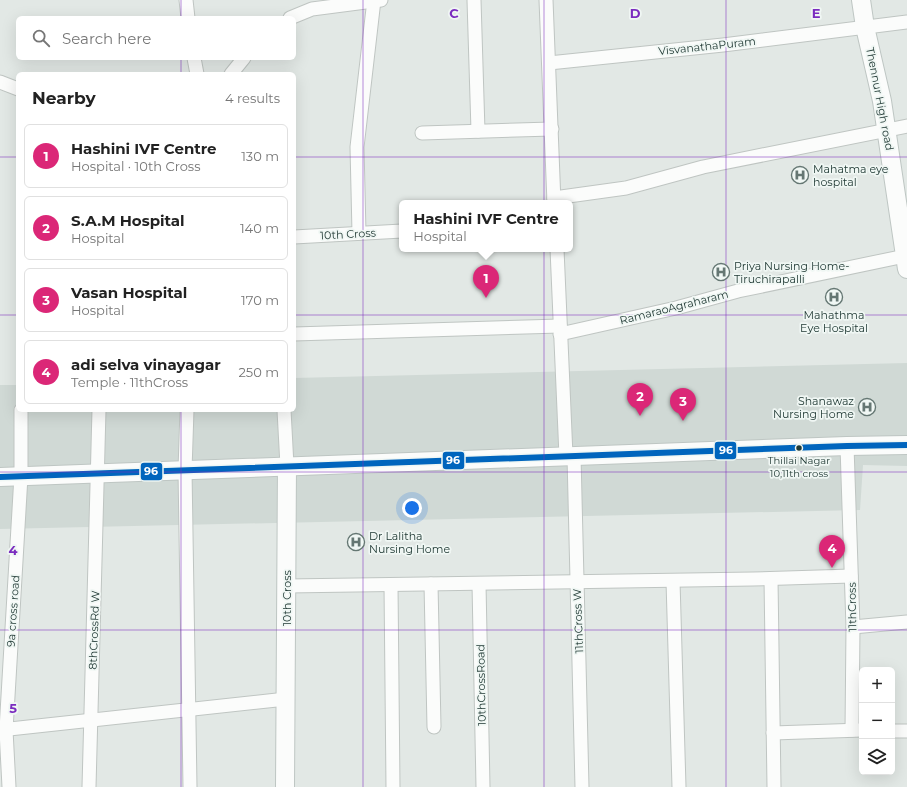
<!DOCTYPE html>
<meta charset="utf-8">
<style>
:root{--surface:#fff;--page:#f6f6f6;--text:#222;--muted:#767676;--line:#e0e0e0;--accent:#db2777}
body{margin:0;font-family:Montserrat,sans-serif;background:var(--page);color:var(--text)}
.controls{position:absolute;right:12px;bottom:12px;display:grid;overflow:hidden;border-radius:6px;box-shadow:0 4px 16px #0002}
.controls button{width:36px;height:36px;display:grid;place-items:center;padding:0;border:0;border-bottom:1px solid var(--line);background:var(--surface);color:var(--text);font:20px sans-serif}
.you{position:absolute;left:412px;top:508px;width:14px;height:14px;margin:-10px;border:3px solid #fff;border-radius:50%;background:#1a73e8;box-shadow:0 0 0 6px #1a73e833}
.badge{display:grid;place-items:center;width:26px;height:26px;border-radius:50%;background:var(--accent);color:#fff;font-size:13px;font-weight:700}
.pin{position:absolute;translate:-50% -33px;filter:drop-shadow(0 1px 2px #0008)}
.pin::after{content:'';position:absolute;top:21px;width:14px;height:12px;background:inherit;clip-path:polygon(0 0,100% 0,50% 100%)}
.popup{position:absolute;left:399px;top:200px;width:174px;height:52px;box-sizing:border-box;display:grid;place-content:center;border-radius:6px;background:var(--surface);filter:drop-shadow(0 1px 3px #0005);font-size:13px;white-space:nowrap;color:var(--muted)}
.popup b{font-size:15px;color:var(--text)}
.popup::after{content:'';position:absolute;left:50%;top:100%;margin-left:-8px;border:8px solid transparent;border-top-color:var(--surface)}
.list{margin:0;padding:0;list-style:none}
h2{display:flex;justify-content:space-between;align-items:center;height:52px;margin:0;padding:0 16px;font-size:17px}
h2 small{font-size:13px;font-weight:400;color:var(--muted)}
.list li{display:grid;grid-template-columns:26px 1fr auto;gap:12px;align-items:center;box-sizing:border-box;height:64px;margin:0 8px 8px;padding:0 8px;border:1px solid var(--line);border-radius:6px}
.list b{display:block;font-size:15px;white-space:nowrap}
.list p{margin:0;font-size:13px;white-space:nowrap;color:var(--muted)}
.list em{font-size:13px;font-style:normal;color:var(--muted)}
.icon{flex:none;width:22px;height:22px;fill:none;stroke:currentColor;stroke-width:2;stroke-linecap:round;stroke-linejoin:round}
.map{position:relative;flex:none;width:907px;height:787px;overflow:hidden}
.search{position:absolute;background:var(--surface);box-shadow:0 4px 16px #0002;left:16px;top:16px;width:280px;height:44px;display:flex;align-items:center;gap:10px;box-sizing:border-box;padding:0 14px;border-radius:6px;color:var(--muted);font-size:15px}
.panel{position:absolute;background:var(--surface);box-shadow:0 4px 16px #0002;left:16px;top:72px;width:280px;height:340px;border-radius:6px}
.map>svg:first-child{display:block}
.built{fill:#d0d9d5}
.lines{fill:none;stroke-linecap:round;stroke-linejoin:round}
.street-casing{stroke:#bfc5c2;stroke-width:15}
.secondary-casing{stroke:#bec6c3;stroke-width:20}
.street{stroke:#fbfcfb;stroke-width:13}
.secondary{stroke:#fbfcfb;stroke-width:18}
.bus-1-casing{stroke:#f0f7f4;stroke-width:9}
.bus-1{stroke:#0065bd;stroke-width:6}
.grid{fill:none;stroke:#7b2cbf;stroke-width:1;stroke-opacity:0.55}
.bus-dot{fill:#213a35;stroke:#f0f7f4;stroke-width:1.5}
.labels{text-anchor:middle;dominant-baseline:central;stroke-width:3.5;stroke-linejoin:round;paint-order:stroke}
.bus-label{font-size:10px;fill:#213a35;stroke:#f0f7f4}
.street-label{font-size:11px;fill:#213a35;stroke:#f0f7f4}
.poi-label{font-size:11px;fill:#213a35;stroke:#f0f7f4;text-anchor:start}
.grid-label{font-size:13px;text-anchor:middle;font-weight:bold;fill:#7b2cbf;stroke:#f0f7f4;stroke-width:3.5;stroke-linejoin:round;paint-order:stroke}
.line-badge{stroke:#f0f7f4;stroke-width:1.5}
.badge-label{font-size:11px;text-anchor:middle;font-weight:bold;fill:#fff}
</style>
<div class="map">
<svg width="907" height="787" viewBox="0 0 907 787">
<rect width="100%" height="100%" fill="#e2e8e5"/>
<path class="built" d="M907 363V466L863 465 860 510 0 529V385H18V410H294V378Z"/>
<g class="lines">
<g class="street-casing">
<g id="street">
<path d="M186 0 188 18"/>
<path d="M474 0 478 131"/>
<path d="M546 0 554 203"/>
<path d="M290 18 312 9 381 0"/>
<path d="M194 58 197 74"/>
<path d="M549 63 723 45 907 22"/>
<path d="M231 74 244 58"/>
<path d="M0 82 18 89"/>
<path d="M422 133 552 129"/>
<path d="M554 198 626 188 703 167 907 126"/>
<path d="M359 233 357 147 374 0"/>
<path d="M294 237 402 231"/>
<path d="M557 249 566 456"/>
<path d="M294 334 560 326"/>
<path d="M560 334 676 308 738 291 905 256"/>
<path d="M187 410 185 470 190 787"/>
<path d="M284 410 287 466"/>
<path d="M847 446 853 627 852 730"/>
<path d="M574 456 582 787"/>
<path d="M771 579 774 787"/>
<path d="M673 581 679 787"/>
<path d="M431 584 434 727"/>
<path d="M479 584 483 787"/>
<path d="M391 585 393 787"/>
<path d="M287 586 753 579 851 576"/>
<path d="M853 627 907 622"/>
<path d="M0 730 286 699"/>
<path d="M892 731H907"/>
<path d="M773 733 862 730"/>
<path d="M9 787 6 730 21 476V410"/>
<path d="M89 787 99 410"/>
</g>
</g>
<g class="secondary-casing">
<g id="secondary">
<path d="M861 0 865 27 882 101 907 269"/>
<path d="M0 477 847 446 907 445"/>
<path d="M285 787 287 466"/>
</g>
</g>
<use href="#street" class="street"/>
<use href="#secondary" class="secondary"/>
<g class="bus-1-casing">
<path id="bus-1" d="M0 477 847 446 907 445"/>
</g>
<use href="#bus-1" class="bus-1"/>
</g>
<path class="grid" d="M181 0V18M363 0V787M544 0V787M726 0V787M181 58V74M0 157H18M294 157H907M0 315H18M294 315H907M181 410V787M0 472H907M0 630H907"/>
<defs>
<g id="hospital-ring" transform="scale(0.9)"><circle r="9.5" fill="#f0f7f4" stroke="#657773" stroke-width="1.5"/><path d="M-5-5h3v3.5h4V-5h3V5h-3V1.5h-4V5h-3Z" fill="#657773"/></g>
</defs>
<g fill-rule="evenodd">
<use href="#hospital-ring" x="800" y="175"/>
<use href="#hospital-ring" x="721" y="272"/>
<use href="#hospital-ring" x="834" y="297"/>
<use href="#hospital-ring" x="867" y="407"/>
<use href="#hospital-ring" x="356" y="542"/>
</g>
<circle class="bus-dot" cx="799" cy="448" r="3.5"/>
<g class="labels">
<g class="bus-label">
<text x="799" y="460">Thillai Nagar<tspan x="799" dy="13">10,11th cross</tspan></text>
</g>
<g class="street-label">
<text transform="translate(707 46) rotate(-6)">VisvanathaPuram</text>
<text transform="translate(880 99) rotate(79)">Thennur High road</text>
<text transform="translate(348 234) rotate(-3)">10th Cross</text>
<text transform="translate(674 307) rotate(-14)">RamaraoAgraharam</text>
<text transform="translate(287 598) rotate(-90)">10th Cross</text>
<text transform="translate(852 607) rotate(-91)">11thCross</text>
<text transform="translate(13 611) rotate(-86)">9a cross road</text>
<text transform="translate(578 621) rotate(-92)">11thCross W</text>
<text transform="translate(94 630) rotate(-88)">8thCrossRd W</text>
<text transform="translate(481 685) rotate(-91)">10thCrossRoad</text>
</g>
<g class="poi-label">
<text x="813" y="169">Mahatma eye<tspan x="813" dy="13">hospital</tspan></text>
<text x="734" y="266">Priya Nursing Home-<tspan x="734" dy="13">Tiruchirapalli</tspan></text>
<text x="834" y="315" text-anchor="middle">Mahathma<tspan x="834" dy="13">Eye Hospital</tspan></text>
<text x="854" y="401" text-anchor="end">Shanawaz<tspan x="854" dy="13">Nursing Home</tspan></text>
<text x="369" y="536">Dr Lalitha<tspan x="369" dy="13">Nursing Home</tspan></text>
</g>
</g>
<g class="grid-label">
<text x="454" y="18">C</text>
<text x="635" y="18">D</text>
<text x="816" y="18">E</text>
<text x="13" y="555">4</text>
<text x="13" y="713">5</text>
</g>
<g class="line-badge">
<rect x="714" y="441" width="23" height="19" rx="4" fill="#0065bd"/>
<rect x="442" y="451" width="23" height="19" rx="4" fill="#0065bd"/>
<rect x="140" y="462" width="23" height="19" rx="4" fill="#0065bd"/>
</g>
<g class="badge-label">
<text x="726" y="454">96</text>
<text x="453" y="464">96</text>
<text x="151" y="475">96</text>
</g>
</svg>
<div class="controls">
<button>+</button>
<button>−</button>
<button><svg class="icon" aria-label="layers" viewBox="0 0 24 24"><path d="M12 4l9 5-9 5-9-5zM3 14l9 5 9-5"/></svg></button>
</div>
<div class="you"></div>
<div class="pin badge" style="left:486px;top:298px">1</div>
<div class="popup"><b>Hashini IVF Centre</b>Hospital</div>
<div class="pin badge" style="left:640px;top:416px">2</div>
<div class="pin badge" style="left:683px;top:421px">3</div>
<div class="pin badge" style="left:832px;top:568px">4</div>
<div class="search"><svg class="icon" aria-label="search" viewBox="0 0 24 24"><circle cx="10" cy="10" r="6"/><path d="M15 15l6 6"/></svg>Search here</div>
<section class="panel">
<h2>Nearby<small>4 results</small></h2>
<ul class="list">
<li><span class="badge">1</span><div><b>Hashini IVF Centre</b><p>Hospital · 10th Cross</p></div><em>130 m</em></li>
<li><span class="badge">2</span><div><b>S.A.M Hospital</b><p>Hospital</p></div><em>140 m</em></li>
<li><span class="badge">3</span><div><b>Vasan Hospital</b><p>Hospital</p></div><em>170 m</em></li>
<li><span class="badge">4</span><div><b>adi selva vinayagar</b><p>Temple · 11thCross</p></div><em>250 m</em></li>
</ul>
</section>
</div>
